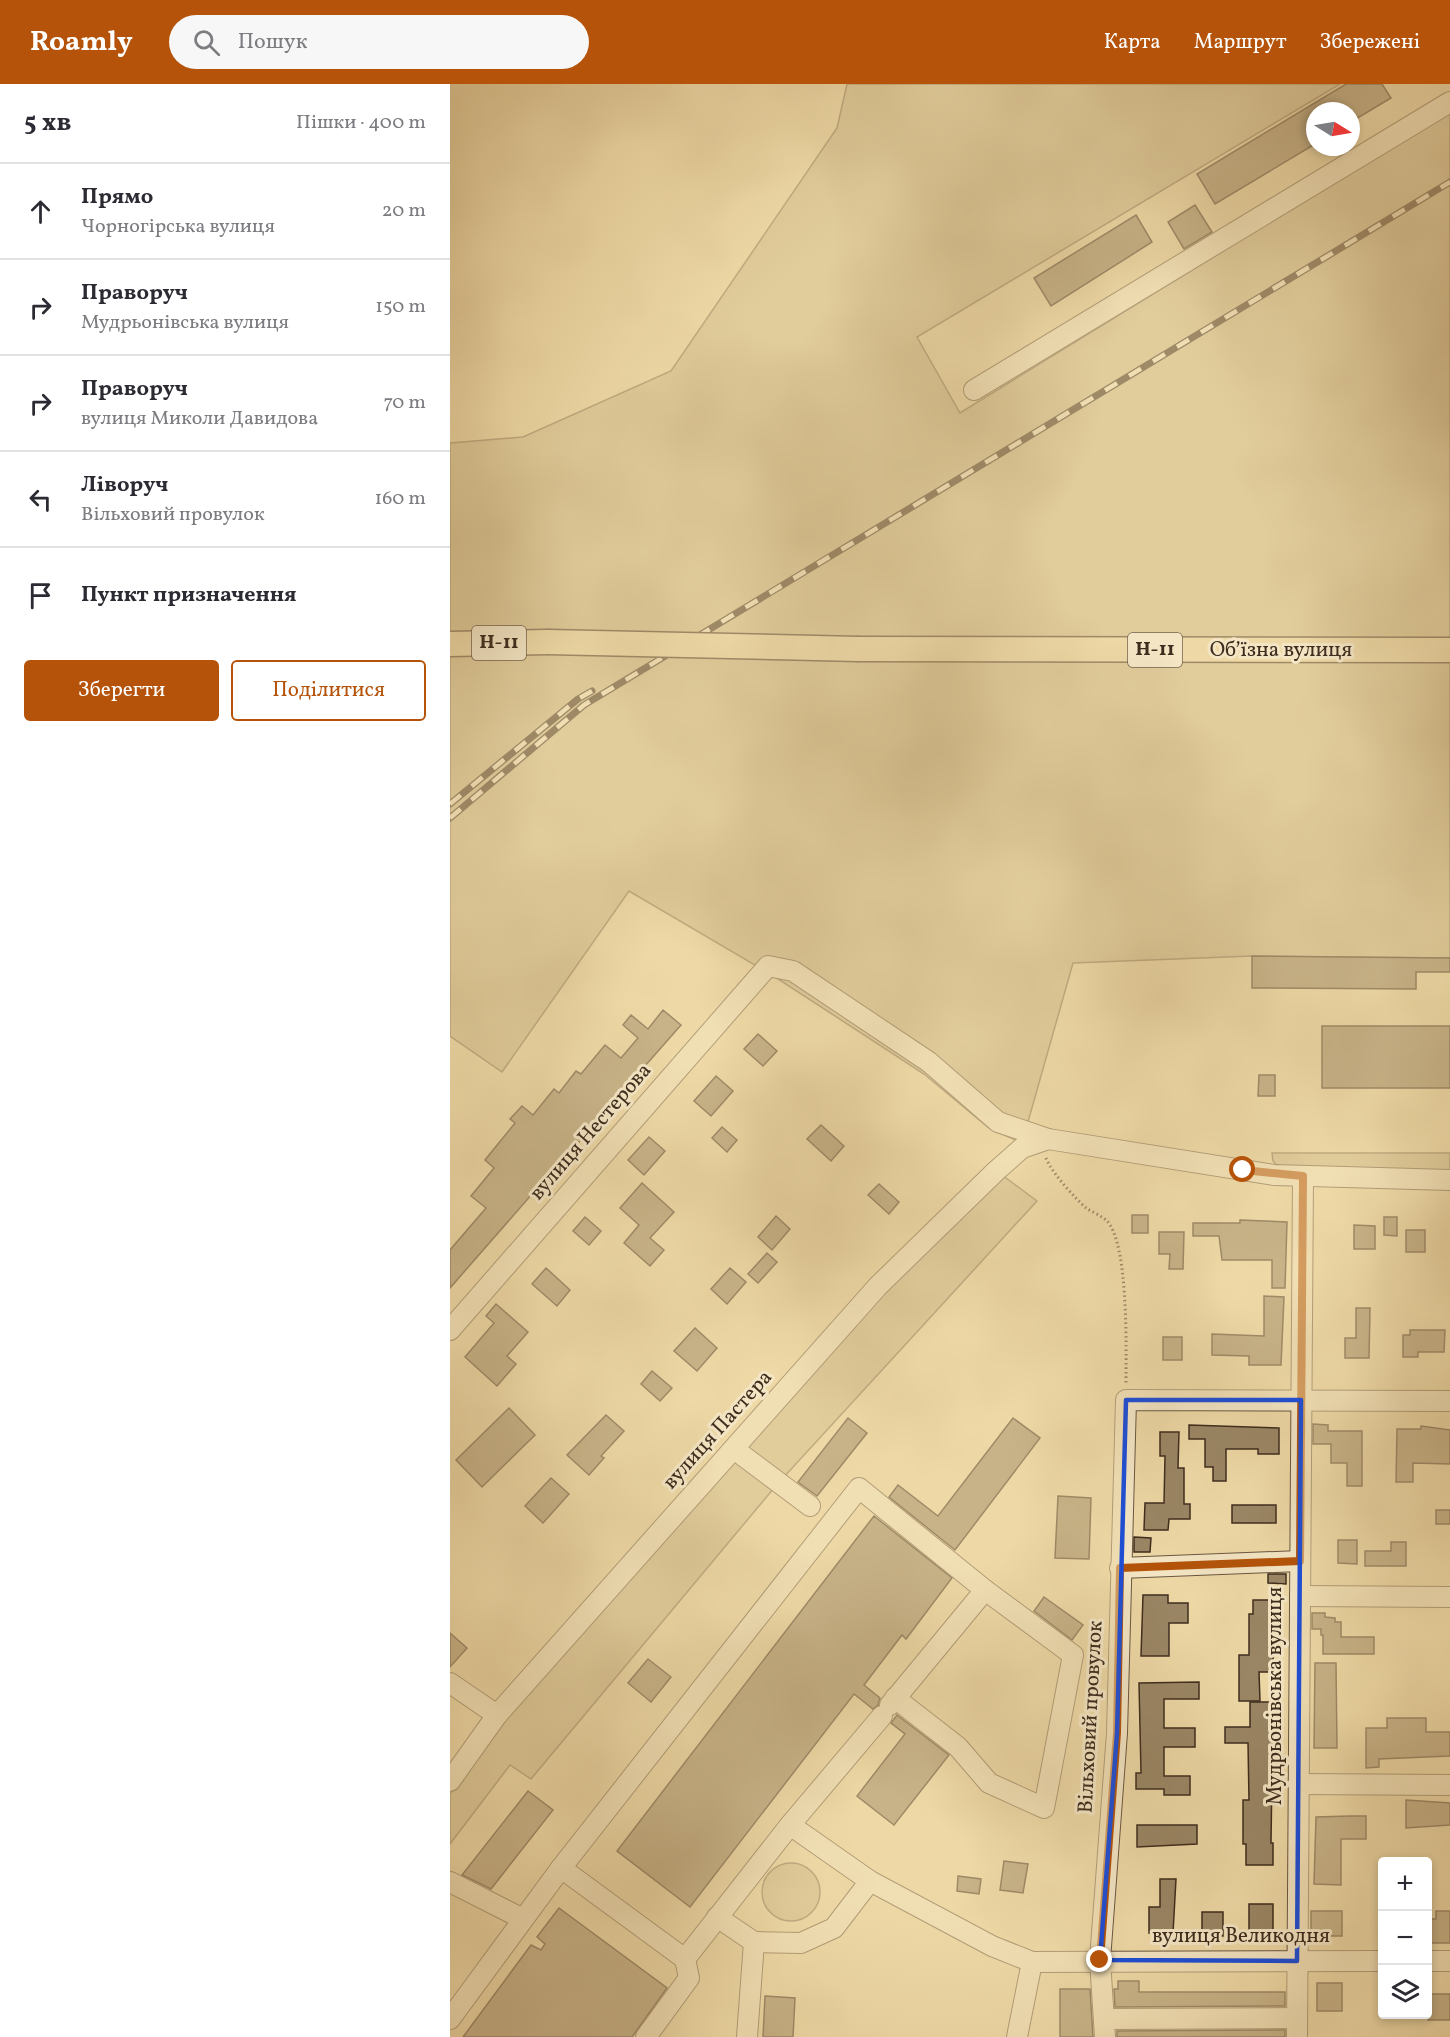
<!DOCTYPE html>
<html lang="uk">
<meta charset="utf-8">
<style>
:root{--surface:#fff;--page:#f7f7f7;--text:#2b2b33;--muted:#7c7c81;--line:#e1e1e2;--accent:#b45309}
body{margin:0;font-family:Vollkorn,serif;background:var(--page);color:var(--text)}
.controls{position:absolute;right:18px;bottom:18px;display:grid;overflow:hidden;border-radius:6px;box-shadow:0 3px 9px #0003}
.controls button{width:54px;height:54px;display:grid;place-items:center;padding:0;border:0;border-bottom:2px solid var(--line);background:var(--surface);color:var(--text);font:30px sans-serif}
.compass{position:absolute;left:856px;top:18px;width:54px;height:54px;border-radius:50%;background:var(--surface);box-shadow:0 3px 9px #0003;rotate:101deg}
.stop{position:absolute;width:18px;height:18px;margin:-14px;border:4px solid #b45309;border-radius:50%;background:#fff}
.stop.end{background:#b45309;border-color:#fff;box-shadow:0 2px 6px #0008}
.list{margin:0;padding:0;list-style:none}
h2{display:flex;justify-content:space-between;align-items:center;height:78px;margin:0;padding:0 24px;font-size:26px}
h2 small{font-size:20px;font-weight:400;color:var(--muted)}
.list li{display:grid;grid-template-columns:39px 1fr auto;gap:18px;align-items:center;box-sizing:border-box;height:96px;padding:0 24px;border-top:2px solid var(--line)}
.list b{display:block;font-size:22px;white-space:nowrap}
.list p{margin:0;font-size:20px;white-space:nowrap;color:var(--muted)}
.list em{font-size:20px;font-style:normal;color:var(--muted)}
.actions{display:flex;gap:12px;padding:18px 24px}
.actions a{flex:1;padding:14px 0;border:2px solid var(--accent);border-radius:6px;text-align:center;font-size:21px;color:var(--accent)}
.actions .main{background:var(--accent);color:#fff}
.icon{flex:none;width:33px;height:33px;fill:none;stroke:currentColor;stroke-width:2;stroke-linecap:round;stroke-linejoin:round}
.map{position:relative;flex:none;width:1000px;height:1953px;overflow:hidden}
header{display:flex;align-items:center;gap:36px;box-sizing:border-box;height:84px;padding:0 30px;background:var(--accent);color:#fff}
header strong{font-size:28px}
nav{display:flex;gap:33px;margin-inline-start:auto;font-size:21px}
.search{width:420px;height:54px;background:var(--page);display:flex;align-items:center;gap:15px;box-sizing:border-box;padding:0 21px;border-radius:33px;color:var(--muted);font-size:22px}
main{display:flex}
aside{flex:1;background:var(--surface)}
.map>svg:first-child{display:block}
.green{fill:#d0bc8f;stroke:#877456;stroke-width:1.5}
.building{fill:#9a8665;stroke:#3e2c1e;stroke-width:1.5}
.lines{fill:none;stroke-linecap:round;stroke-linejoin:round}
.minor-casing{stroke:#6a5740;stroke-width:22}
.major-casing{stroke:#3e2c1e;stroke-width:27}
.path{stroke:#3e2c1e;stroke-width:3;stroke-dasharray:1.5 3;stroke-linecap:butt}
.minor{stroke:#f4e6c5;stroke-width:20}
.major{stroke:#eed9a6;stroke-width:24}
.rail-casing{stroke:#3e2c1e;stroke-width:7}
.rail{stroke:#f4e6c5;stroke-width:4.5;stroke-dasharray:14;stroke-linecap:butt}
.major-bridge-casing{stroke:#3e2c1e;stroke-width:27;stroke-linecap:butt}
.major-bridge{stroke:#eed9a6;stroke-width:24}
.route{stroke:#b45309;stroke-width:8}
.marked{fill:none;stroke:#1d4ed8;stroke-width:4.5;stroke-linejoin:round}
.labels{text-anchor:middle;dominant-baseline:central;stroke-width:6;stroke-linejoin:round;paint-order:stroke}
.shield{fill:#f4e6c5;stroke:#756450;stroke-width:1.5}
.shield-label{font-size:20px;font-weight:bold;fill:#3e2c1e}
.street-label{font-size:21px;fill:#3e2c1e;stroke:#f4e6c5}
</style>
<header>
<strong>Roamly</strong>
<div class="search"><svg class="icon" aria-label="search" viewBox="0 0 24 24"><circle cx="10" cy="10" r="6"/><path d="M15 15l6 6"/></svg>Пошук</div>
<nav><a>Карта</a><a>Маршрут</a><a>Збережені</a></nav>
</header>
<main>
<aside>
<h2>5 хв<small>Пішки · 400 m</small></h2>
<ul class="list">
<li><svg class="icon" aria-label="ahead" viewBox="0 0 24 24"><path d="M12 20V5M6 11l6-6 6 6"/></svg><div><b>Прямо</b><p>Чорногірська вулиця</p></div><em>20 m</em></li>
<li><svg class="icon" aria-label="right" viewBox="0 0 24 24"><path d="M7 20v-9h11M14 6l5 5-5 5"/></svg><div><b>Праворуч</b><p>Мудрьонівська вулиця</p></div><em>150 m</em></li>
<li><svg class="icon" aria-label="right" viewBox="0 0 24 24"><path d="M7 20v-9h11M14 6l5 5-5 5"/></svg><div><b>Праворуч</b><p>вулиця Миколи Давидова</p></div><em>70 m</em></li>
<li><svg class="icon" aria-label="left" viewBox="0 0 24 24"><path d="M17 20v-9H6M10 6l-5 5 5 5"/></svg><div><b>Ліворуч</b><p>Вільховий провулок</p></div><em>160 m</em></li>
<li><svg class="icon" aria-label="arrive" viewBox="0 0 24 24"><path d="M6 21V4h12l-3 4 3 4H6"/></svg><div><b>Пункт призначення</b></div></li>
</ul>
<div class="actions"><a class="main">Зберегти</a><a>Поділитися</a></div>
</aside>
<div class="map">
<svg width="1000" height="1953" viewBox="0 0 1000 1953">
<rect width="100%" height="100%" fill="#eed9a6"/>
<filter id="stains"><feTurbulence type="fractalNoise" baseFrequency=".00333" numOctaves="4"/><feColorMatrix values="0 0 0 0 .2 0 0 0 0 .09 0 0 0 0 .02 0 0 0 .5 -.17"/></filter>
<radialGradient id="worn" r=".72"><stop offset=".6" stop-color="#630" stop-opacity="0"/><stop offset="1" stop-color="#630" stop-opacity=".3"/></radialGradient>
<g class="green">
<path d="M397 0H890L467 253 510 329 1000 27V874L802 872 623 879 572 1059 539 1044 474 990 322 891 179 807 52 988 0 952V359L73 353 221 287 387 44Z"/>
<path d="M822 1069H1000V1086L829 1084 823 1077Z"/>
<path d="M552 1091 587 1117 333 1394 295 1364 433 1209Z"/>
<path d="M286 1375 324 1404 81 1695 60 1681 0 1760V1710L53 1636Z"/>
<circle cx="341" cy="1808" r="29"/>
</g>
<g class="building">
<path d="M896 0H932L941 14 901 38V27H865V60L765 120 747 90Z"/>
<path d="M745 121 762 148 734 165 718 138Z"/>
<path d="M686 131 702 158 601 222 584 194Z"/>
<path d="M802 872 1000 874V888H966V905L802 904Z"/>
<path d="M213 926 231 941 136 1049 92 1105 89 1102 0 1204V1166L36 1124 21 1112 44 1084 35 1076 65 1039 60 1035 72 1022 83 1031 104 1005 109 1009 126 987 131 990 155 961 171 974 188 954 173 941 181 931 198 945Z"/>
<rect x="872" y="942" width="128" height="62"/>
<path d="M308 950 327 967 313 982 294 965Z"/>
<path d="M809 991H825V1012H808Z"/>
<path d="M266 992 283 1007 261 1032 244 1017Z"/>
<path d="M371 1041 394 1062 381 1077 357 1055Z"/>
<path d="M272 1043 287 1056 277 1068 262 1054Z"/>
<path d="M199 1053 215 1067 194 1091 178 1076Z"/>
<path d="M192 1099 224 1128 200 1154 214 1166 200 1182 174 1159 189 1141 170 1124Z"/>
<path d="M429 1100 449 1118 439 1130 418 1111Z"/>
<rect x="682" y="1131" width="16" height="18"/>
<path d="M326 1132 340 1145 322 1166 308 1153Z"/>
<path d="M135 1133 151 1147 139 1161 123 1147Z"/>
<path d="M934 1133H947V1152L934 1151Z"/>
<path d="M790 1136 837 1138 835 1204H822V1176H772L769 1152H743V1139H790Z"/>
<path d="M904 1141 925 1142V1165H904Z"/>
<rect x="956" y="1146" width="19" height="22"/>
<path d="M709 1148H734L733 1185H719L720 1170H709Z"/>
<path d="M317 1169 327 1178 308 1199 298 1190Z"/>
<path d="M96 1184 120 1206 107 1222 82 1200Z"/>
<path d="M280 1184 296 1198 277 1220 261 1205Z"/>
<path d="M814 1212 834 1213 831 1281H799V1272L762 1271V1250L814 1252Z"/>
<path d="M46 1220 78 1248 57 1272 66 1280 47 1302 15 1273 44 1239 36 1232Z"/>
<path d="M906 1224H920L919 1274H895V1254H906Z"/>
<path d="M245 1244 267 1264 247 1287 224 1267Z"/>
<path d="M960 1246H995L994 1268H968V1273H953V1251H960Z"/>
<rect x="713" y="1253" width="19" height="23"/>
<path d="M202 1287 222 1304 210 1317 191 1300Z"/>
<path d="M59 1324 85 1351 32 1403 6 1376Z"/>
<path d="M156 1331 174 1347 151 1372 154 1374 139 1391 117 1371Z"/>
<path d="M398 1334 417 1349 367 1412 348 1398Z"/>
<path d="M563 1334 590 1354 505 1466 439 1413 448 1401 488 1432Z"/>
<path d="M863 1340 878 1341V1347H912V1402H897V1379H881V1360H863Z"/>
<path d="M739 1341 829 1344V1370H808V1365H776V1397H763V1383H755V1355H739Z"/>
<path d="M971 1342 1000 1346V1380L963 1379V1398H946L947 1345H971Z"/>
<path d="M710 1348H729L728 1384H734V1420H740V1435H719L718 1446H694L695 1419H714L715 1372H710Z"/>
<path d="M101 1394 119 1410 93 1439 75 1422Z"/>
<path d="M608 1412 641 1414 639 1475 605 1474Z"/>
<rect x="782" y="1421" width="44" height="18"/>
<rect x="986" y="1426" width="14" height="14"/>
<path d="M424 1432 502 1494 456 1555 452 1551 414 1601 430 1614 428 1621 423 1625 404 1610 240 1823 167 1767Z"/>
<path d="M684 1453 701 1454 700 1468H684Z"/>
<path d="M888 1456H907V1480L888 1479Z"/>
<path d="M941 1458H956V1482H915V1467H941Z"/>
<path d="M818 1490H836V1500L818 1499Z"/>
<path d="M693 1511H718V1519H738V1539H719V1572H691Z"/>
<path d="M594 1513 633 1541 622 1556 584 1527Z"/>
<path d="M803 1516H826V1558H823V1588H809L810 1617H789V1571H799V1530H803Z"/>
<path d="M862 1529H875V1533L885 1534V1538H891V1553H924V1570H873V1551H871V1545H862Z"/>
<path d="M0 1549 17 1564 0 1583Z"/>
<path d="M198 1575 221 1593 201 1618 178 1599Z"/>
<path d="M865 1579H886L887 1664H864Z"/>
<path d="M749 1598V1615H714V1644H745V1663H714V1692H740V1711H714V1705H686V1689H691L689 1599Z"/>
<path d="M800 1618H823L821 1759H823V1781H796V1760H793V1716H799L798 1659H775V1643H800Z"/>
<path d="M447 1631 499 1671 444 1741 407 1712 455 1650 441 1639Z"/>
<path d="M937 1634H976V1648H1000V1672L929 1675V1683L916 1684V1644H937Z"/>
<path d="M78 1707 103 1726 41 1805 12 1791Z"/>
<path d="M956 1716 1000 1719V1741L956 1744Z"/>
<path d="M900 1732H916V1755H891V1801L864 1800 866 1733Z"/>
<path d="M687 1741H747V1760L687 1763Z"/>
<path d="M554 1777 578 1780 573 1809 550 1806Z"/>
<path d="M508 1792 531 1795 529 1810 507 1807Z"/>
<path d="M710 1795H726L723 1849H699V1823H710Z"/>
<rect x="799" y="1820" width="24" height="28"/>
<path d="M109 1824 217 1904 182 1953H13L81 1861 91 1866 95 1860 87 1853Z"/>
<rect x="861" y="1827" width="31" height="25"/>
<path d="M986 1827H1000V1859H978V1835H986Z"/>
<rect x="752" y="1828" width="21" height="24"/>
<path d="M668 1897H689V1908H835V1922L665 1923 664 1905H668Z"/>
<rect x="867" y="1899" width="25" height="28"/>
<path d="M610 1905H640L643 1953H610Z"/>
<rect x="978" y="1910" width="22" height="26"/>
<path d="M315 1912 345 1914 343 1953H313Z"/>
<path d="M835 1946V1953H667V1947Z"/>
</g>
<g class="lines">
<g class="minor-casing">
<g id="minor">
<path d="M524 306 1000 18"/>
<path d="M0 1246 318 882 343 887 479 978 548 1038 598 1055 824 1091 1000 1096"/>
<path d="M284 1365 360 1422"/>
<path d="M670 1484 850 1477"/>
<path d="M850 1512 1000 1513"/>
<path d="M0 1599 47 1631"/>
<path d="M445 1614 508 1663 539 1699 594 1724 623 1571 535 1506"/>
<path d="M432 1632 340 1741 420 1797 542 1862 582 1878"/>
<path d="M0 1697 47 1631 428 1202 546 1087 572 1064 598 1055"/>
<path d="M848 1700 1000 1701"/>
<path d="M340 1741 235 1875 111 1784 409 1404 535 1506 440 1621"/>
<path d="M0 1798 73 1835"/>
<path d="M267 1833 304 1858 297 1953"/>
<path d="M304 1858 351 1859 384 1844 420 1797"/>
<path d="M978 1877H1000"/>
<path d="M0 1935 111 1784"/>
<path d="M655 1935 847 1934"/>
<path d="M196 1953 239 1894 235 1875"/>
<path d="M567 1953 582 1878 932 1877"/>
<path d="M655 1953 650 1876 667 1649 676 1316 1000 1317"/>
<path d="M847 1953 853 1092"/>
</g>
</g>
<g class="major-casing">
<g id="major">
<path d="M0 560 98 558"/>
<path d="M409 565 1000 566"/>
</g>
</g>
<path class="path" d="M596 1074C602 1089 624 1113 636 1124 642 1128 650 1131 656 1136 679 1157 676 1267 676 1299"/>
<use href="#minor" class="minor"/>
<use href="#major" class="major"/>
<g class="rail-casing">
<g id="rail">
<path d="M0 720 128 615 142 607"/>
<path d="M0 734 134 621 1000 98"/>
</g>
</g>
<use href="#rail" class="rail"/>
<g class="major-bridge-casing">
<path id="major-bridge" d="M98 558 409 565"/>
</g>
<use href="#major-bridge" class="major-bridge"/>
</g>
<g class="lines">
<path class="route" d="M650 1876 667 1649 670 1484 850 1477 853 1092 793 1086"/>
</g>
<path d="M0 0H1000V1953H0ZM676 1316H851L847 1877 650 1876 667 1649Z" fill="#eed9a6" fill-opacity=".55" fill-rule="evenodd"/>
<path class="marked" d="M676 1316H851L847 1877 650 1876 667 1649Z"/>
<g class="labels">
<g class="shield">
<rect x="22" y="542" width="54" height="34" rx="4.5"/>
<rect x="678" y="549" width="54" height="34" rx="4.5"/>
</g>
<g class="shield-label">
<text x="49" y="559">Н-11</text>
<text x="705" y="566">Н-11</text>
</g>
<g class="street-label">
<text x="831" y="566">Обʼїзна вулиця</text>
<text transform="translate(141 1048) rotate(-49)">вулиця Нестерова</text>
<text transform="translate(268 1346) rotate(-48)">вулиця Пастера</text>
<text transform="translate(825 1612) rotate(-90)">Мудрьонівська вулиця</text>
<text transform="translate(641 1633) rotate(-87)">Вільховий провулок</text>
<text x="791" y="1852">вулиця Великодня</text>
</g>
</g>
<rect width="100%" height="100%" filter="url(#stains)"/>
<rect width="100%" height="100%" fill="url(#worn)"/>
</svg>
<div class="controls">
<button>+</button>
<button>−</button>
<button><svg class="icon" aria-label="layers" viewBox="0 0 24 24"><path d="M12 4l9 5-9 5-9-5zM3 14l9 5 9-5"/></svg></button>
</div>
<svg class="compass" viewBox="-18 -18 36 36"><path d="M0-13l5 13h-10z" fill="#e53935"/><path d="M0 13l5-13h-10z" fill="#7c7c81"/></svg>
<div class="stop" style="left:793px;top:1086px"></div>
<div class="stop end" style="left:650px;top:1876px"></div>
</div>
</main>
